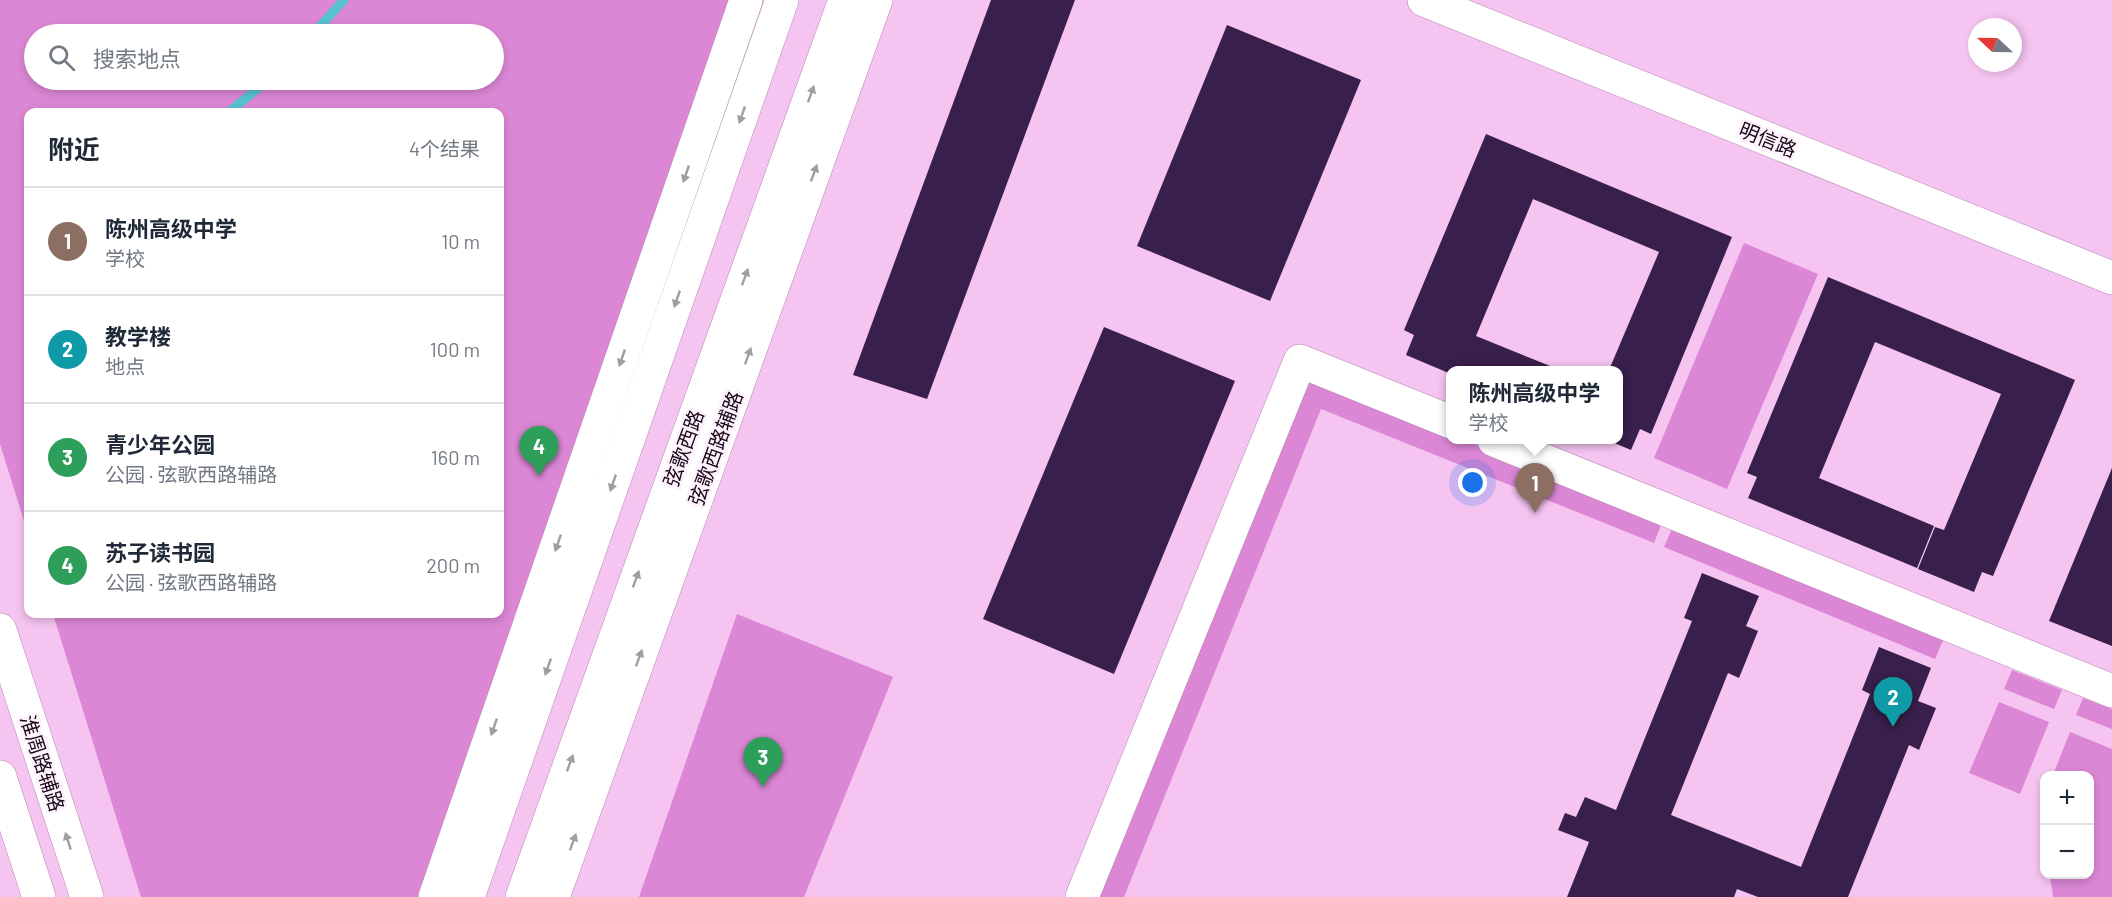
<!DOCTYPE html>
<html lang="zh">
<meta charset="utf-8">
<style>
:root{--surface:#fff;--page:#f2f2f3;--text:#1f2937;--muted:#747a83;--line:#e0e1e3;--accent:#111827}
body{margin:0;font-family:Barlow,"Noto Sans SC",sans-serif;background:var(--page);color:var(--text)}
.controls{position:absolute;right:18px;bottom:18px;display:grid;overflow:hidden;border-radius:12px;box-shadow:0 3px 9px #0003}
.controls button{width:54px;height:54px;display:grid;place-items:center;padding:0;border:0;border-bottom:2px solid var(--line);background:var(--surface);color:var(--text);font:30px sans-serif}
.compass{position:absolute;left:1968px;top:18px;width:54px;height:54px;border-radius:50%;background:var(--surface);box-shadow:0 3px 9px #0003;rotate:292deg}
.you{position:absolute;left:1473px;top:483px;width:21px;height:21px;margin:-15px;border:4px solid #fff;border-radius:50%;background:#1a73e8;box-shadow:0 0 0 9px #1a73e833}
.badge{display:grid;place-items:center;width:39px;height:39px;border-radius:50%;background:var(--accent);color:#fff;font-size:20px;font-weight:700}
.pin{position:absolute;translate:-50% -50px;filter:drop-shadow(0 2px 3px #0008)}
.pin::after{content:'';position:absolute;top:32px;width:21px;height:18px;background:inherit;clip-path:polygon(0 0,100% 0,50% 100%)}
.popup{position:absolute;left:1446px;top:366px;width:177px;height:78px;box-sizing:border-box;display:grid;place-content:center;border-radius:12px;background:var(--surface);filter:drop-shadow(0 2px 4px #0005);font-size:20px;white-space:nowrap;color:var(--muted)}
.popup b{font-size:22px;color:var(--text)}
.popup::after{content:'';position:absolute;left:50%;top:100%;margin-left:-12px;border:12px solid transparent;border-top-color:var(--surface)}
.list{margin:0;padding:0;list-style:none}
h2{display:flex;justify-content:space-between;align-items:center;height:78px;margin:0;padding:0 24px;font-size:26px}
h2 small{font-size:20px;font-weight:400;color:var(--muted)}
.list li{display:grid;grid-template-columns:39px 1fr auto;gap:18px;align-items:center;box-sizing:border-box;height:108px;padding:0 24px;border-top:2px solid var(--line)}
.list b{display:block;font-size:22px;white-space:nowrap}
.list p{margin:0;font-size:20px;white-space:nowrap;color:var(--muted)}
.list em{font-size:20px;font-style:normal;color:var(--muted)}
.icon{flex:none;width:33px;height:33px;fill:none;stroke:currentColor;stroke-width:2;stroke-linecap:round;stroke-linejoin:round}
.map{position:relative;flex:none;width:2112px;height:897px;overflow:hidden}
.search{position:absolute;background:var(--surface);box-shadow:0 3px 9px #0003;left:24px;top:24px;width:480px;height:66px;display:flex;align-items:center;gap:15px;box-sizing:border-box;padding:0 21px;border-radius:33px;color:var(--muted);font-size:22px}
.panel{position:absolute;background:var(--surface);box-shadow:0 3px 9px #0003;left:24px;top:108px;width:480px;height:510px;border-radius:12px}
.map>svg:first-child{display:block}
.green{fill:#db87d5;fill-rule:evenodd}
.lines{fill:none;stroke-linecap:round;stroke-linejoin:round}
.stream{stroke:#56c2d3;stroke-width:9}
.building{fill:#391f4b}
.minor-casing{stroke:#b788b3;stroke-width:34}
.major-casing{stroke:#b788b3;stroke-width:34}
.minor{stroke:#fff;stroke-width:33}
.major{stroke:#fff;stroke-width:33}
.oneway{fill:#a39ca2}
.labels{text-anchor:middle;dominant-baseline:central;stroke-width:6;stroke-linejoin:round;paint-order:stroke}
.street-label{font-size:20px;fill:#180717;stroke:#fef3fd}
</style>
<div class="map">
<svg width="2112" height="897" viewBox="0 0 2112 897">
<rect width="100%" height="100%" fill="#f5c4f1"/>
<g class="green">
<path d="M0 0H748L429 897H141L53 614H500V112H28V534L0 444ZM34 34H494V80H34Z"/>
<path d="M1744 243 1818 274 1727 489 1654 458Z"/>
<path d="M1308 376 1451 434V440H1465L1663 520 1654 543 1321 409 1124 897H1097Z"/>
<path d="M1674 524 1945 636 1935 659 1664 547Z"/>
<path d="M737 614 893 677 804 897H639Z"/>
<path d="M2012 670 2062 690 2054 709 2004 689Z"/>
<path d="M2083 698 2112 709V729L2076 715Z"/>
<path d="M1999 702 2049 722 2020 794 1969 773Z"/>
<path d="M2070 732 2112 749V897H2053L2050 875 2090 874V776L2053 775Z"/>
</g>
<g class="lines">
<g class="stream">
<path d="M313 34 344 0"/>
<path d="M229 112 268 80"/>
</g>
</g>
<g class="building">
<path d="M991 0H1075L927 399 853 375Z"/>
<path d="M1227 25 1361 80 1270 301 1137 246Z"/>
<path d="M1486 134 1732 237 1651 434 1640 429 1631 450 1607 440H1619V370H1609L1659 252 1533 199 1476 336 1560 370H1451V374L1406 355 1414 335 1404 330Z"/>
<path d="M1828 277 2075 380 1993 576 1982 572 1974 592 1918 569 1935 527 1944 530 2001 394 1875 342 1819 478 1934 526 1917 568 1748 498 1757 477 1747 473Z"/>
<path d="M1104 327 1235 381 1114 674 983 619Z"/>
<path d="M2112 468V646L2049 621Z"/>
<path d="M1702 573 1759 596 1746 626 1758 631 1739 678 1728 673 1671 815 1801 867 1870 694 1862 690 1879 647 1931 668 1918 701 1936 708 1919 750 1909 745 1848 897H1758L1737 889 1734 897H1567L1589 842 1558 830 1565 813 1576 817 1585 797 1616 810 1692 621 1684 618Z"/>
</g>
<g class="lines">
<g class="minor-casing">
<g id="minor">
<path d="M1424 0 2112 278"/>
<path d="M1494 440 2112 691"/>
<path d="M0 630 87 897"/>
<path d="M435 897 746 0"/>
<path d="M553 897 876 0"/>
<path d="M1082 897 1300 361 1451 422"/>
</g>
</g>
<g class="major-casing">
<g id="major">
<path d="M0 777 39 897"/>
<path d="M468 897 782 0"/>
<path d="M522 897 845 0"/>
</g>
</g>
<use href="#minor" class="minor"/>
<use href="#major" class="major"/>
</g>
<defs><path id="oneway-solid" d="M-6-.8H1V-3.2L6.5 0L1 3.2V.8H-6Z" transform="scale(1.5)"/></defs>
<g class="oneway">
<use href="#oneway-solid" transform="translate(811 94) rotate(-70)"/>
<use href="#oneway-solid" transform="translate(742 115) rotate(109)"/>
<use href="#oneway-solid" transform="translate(814 173) rotate(-70)"/>
<use href="#oneway-solid" transform="translate(686 174) rotate(109)"/>
<use href="#oneway-solid" transform="translate(745 277) rotate(-70)"/>
<use href="#oneway-solid" transform="translate(677 299) rotate(109)"/>
<use href="#oneway-solid" transform="translate(748 356) rotate(-70)"/>
<use href="#oneway-solid" transform="translate(622 358) rotate(109)"/>
<use href="#oneway-solid" transform="translate(613 483) rotate(109)"/>
<use href="#oneway-solid" transform="translate(558 543) rotate(109)"/>
<use href="#oneway-solid" transform="translate(636 579) rotate(-70)"/>
<use href="#oneway-solid" transform="translate(639 658) rotate(-70)"/>
<use href="#oneway-solid" transform="translate(548 667) rotate(109)"/>
<use href="#oneway-solid" transform="translate(494 727) rotate(109)"/>
<use href="#oneway-solid" transform="translate(570 763) rotate(-70)"/>
<use href="#oneway-solid" transform="translate(68 841) rotate(-108)"/>
<use href="#oneway-solid" transform="translate(573 842) rotate(-70)"/>
</g>
<g class="labels">
<g class="street-label">
<text transform="translate(1768 139) rotate(22)">明信路</text>
<text transform="translate(683 448) rotate(-70)">弦歌西路</text>
<text transform="translate(715 448) rotate(-70)">弦歌西路辅路</text>
<text transform="translate(43 763) rotate(72)">淮周路辅路</text>
</g>
</g>
</svg>
<div class="controls">
<button>+</button>
<button>−</button>
</div>
<svg class="compass" viewBox="-18 -18 36 36"><path d="M0-13l5 13h-10z" fill="#e53935"/><path d="M0 13l5-13h-10z" fill="#747a83"/></svg>
<div class="you"></div>
<div class="pin badge" style="left:1535px;top:513px;background:#8d6e63">1</div>
<div class="popup"><b>陈州高级中学</b>学校</div>
<div class="pin badge" style="left:1893px;top:727px;background:#0f9aa8">2</div>
<div class="pin badge" style="left:763px;top:787px;background:#2e9e5b">3</div>
<div class="pin badge" style="left:539px;top:476px;background:#2e9e5b">4</div>
<div class="search"><svg class="icon" aria-label="search" viewBox="0 0 24 24"><circle cx="10" cy="10" r="6"/><path d="M15 15l6 6"/></svg>搜索地点</div>
<section class="panel">
<h2>附近<small>4个结果</small></h2>
<ul class="list">
<li><span class="badge" style="background:#8d6e63">1</span><div><b>陈州高级中学</b><p>学校</p></div><em>10 m</em></li>
<li><span class="badge" style="background:#0f9aa8">2</span><div><b>教学楼</b><p>地点</p></div><em>100 m</em></li>
<li><span class="badge" style="background:#2e9e5b">3</span><div><b>青少年公园</b><p>公园 · 弦歌西路辅路</p></div><em>160 m</em></li>
<li><span class="badge" style="background:#2e9e5b">4</span><div><b>苏子读书园</b><p>公园 · 弦歌西路辅路</p></div><em>200 m</em></li>
</ul>
</section>
</div>
